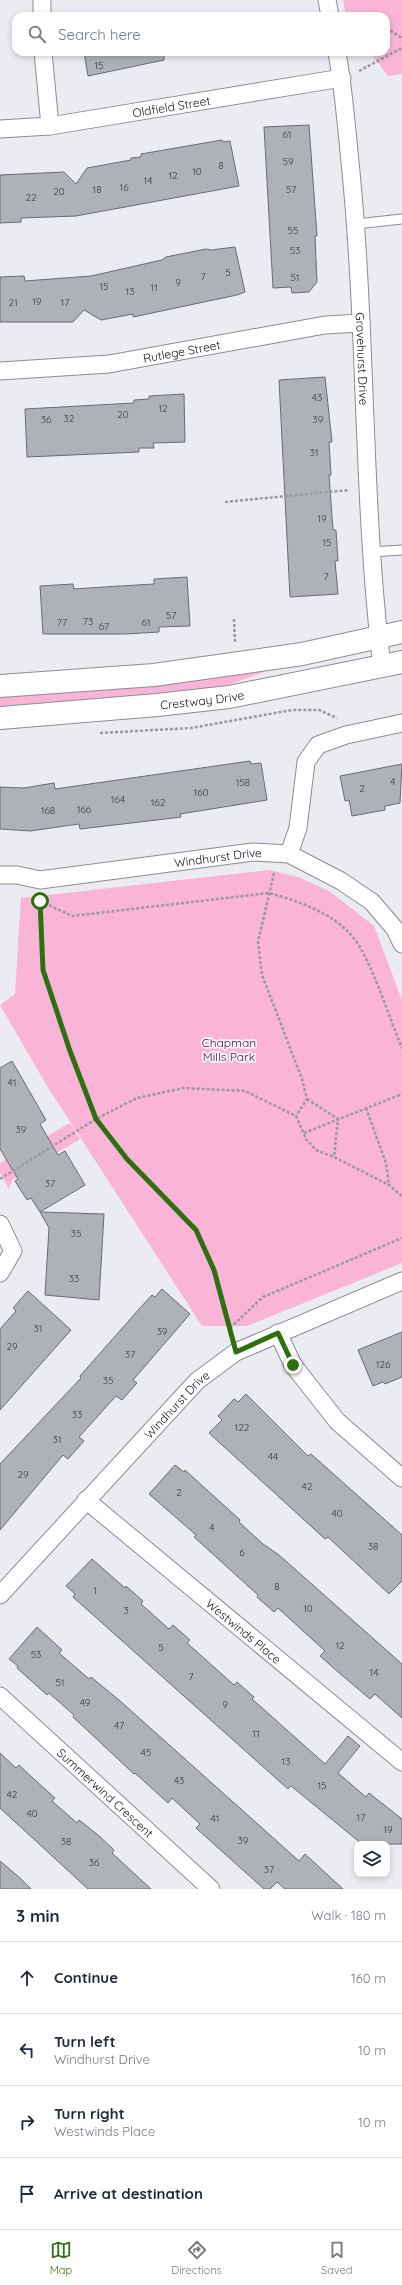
<!DOCTYPE html>
<meta charset="utf-8">
<style>
:root{--surface:#fff;--page:#f2f2f3;--text:#1f2937;--muted:#747a83;--line:#e0e1e3;--accent:#2d710e}
body{margin:0;font-family:Quicksand,sans-serif;background:var(--page);color:var(--text)}
.controls{position:absolute;right:12px;bottom:12px;display:grid;overflow:hidden;border-radius:8px;box-shadow:0 2px 6px #0003}
.controls button{width:36px;height:36px;display:grid;place-items:center;padding:0;border:0;border-bottom:1px solid var(--line);background:var(--surface);color:var(--text);font:20px sans-serif}
.stop{position:absolute;width:12px;height:12px;margin:-9px;border:3px solid #2d710e;border-radius:50%;background:#fff}
.stop.end{background:#2d710e;border-color:#fff;box-shadow:0 1px 4px #0008}
.list{margin:0;padding:0;list-style:none}
h2{display:flex;justify-content:space-between;align-items:center;height:52px;margin:0;padding:0 16px;font-size:17px}
h2 small{font-size:13px;font-weight:400;color:var(--muted)}
.list li{display:grid;grid-template-columns:26px 1fr auto;gap:12px;align-items:center;box-sizing:border-box;height:72px;padding:0 16px;border-top:1px solid var(--line)}
.list b{display:block;font-size:15px;white-space:nowrap}
.list p{margin:0;font-size:13px;white-space:nowrap;color:var(--muted)}
.list em{font-size:13px;font-style:normal;color:var(--muted)}
.icon{flex:none;width:22px;height:22px;fill:none;stroke:currentColor;stroke-width:2;stroke-linecap:round;stroke-linejoin:round}
.map{position:relative;flex:none;width:402px;height:1889px;overflow:hidden}
.search{position:absolute;background:var(--surface);box-shadow:0 2px 6px #0003;left:12px;right:12px;top:12px;height:44px;display:flex;align-items:center;gap:10px;box-sizing:border-box;padding:0 14px;border-radius:12px;color:var(--muted);font-size:15px}
.sheet{height:340px;background:var(--surface)}
nav{display:flex;justify-content:space-around;align-items:center;box-sizing:border-box;height:56px;border-top:1px solid var(--line);background:var(--surface);font-size:11px;color:var(--muted)}
nav a{display:grid;justify-items:center;gap:2px}
nav .on{color:var(--accent)}
.map>svg:first-child{display:block}
.green{fill:#fab4d8}
.building{fill:#aeb2b7;stroke:#696c72}
.lines{fill:none;stroke-linecap:round;stroke-linejoin:round}
.service-casing{stroke:#8d8c93;stroke-width:11}
.minor-casing{stroke:#8d8c93;stroke-width:19}
.tertiary-casing{stroke:#8d8c93;stroke-width:24}
.path{stroke:#99999e;stroke-width:2.5;stroke-dasharray:3 2;stroke-linecap:butt}
.service{stroke:#fff;stroke-width:9}
.minor{stroke:#fff;stroke-width:17}
.tertiary{stroke:#fff;stroke-width:22}
.route{stroke:#2d710e;stroke-width:5}
.labels{text-anchor:middle;dominant-baseline:central;stroke-width:3.5;stroke-linejoin:round;paint-order:stroke}
.number-label{font-size:10px;fill:#393a3d}
.street-label{font-size:12px;fill:#121214;stroke:#f9f9fe}
.park-label{font-size:12px;fill:#530038;stroke:#f9f9fe}
</style>
<div class="map">
<svg width="402" height="1889" viewBox="0 0 402 1889">
<rect width="100%" height="100%" fill="#ebebf2"/>
<g class="green">
<path d="M343 0H402V74L388 76 370 52H386V16H346Z"/>
<path d="M263 668V672L223 687 135 698 0 706V693Z"/>
<path d="M269 870 298 877 329 891 374 926 402 1000V1263L247 1326H202L47 1086 0 1005 15 994 21 898Z"/>
<path d="M70 1123 80 1139 12 1180 9 1189 0 1173V1163Z"/>
</g>
<g class="building">
<path d="M84 52H164V60L88 76Z"/>
<path d="M309 125 317 236H315L317 282 309 292 292 293 291 287 273 288 264 127Z"/>
<path d="M222 140 223 142 230 141 239 186 76 216 21 218V222L0 223V175L64 172 76 184 87 168 131 160V158L141 157V154Z"/>
<path d="M235 247 245 292 237 295 133 317V314L101 320 84 310 73 322H0V277L24 276 25 281 91 276 162 260 166 257 206 249 211 250Z"/>
<path d="M325 377 332 442H329L331 475H329L333 530H336L338 561H335L338 594 290 597 279 380Z"/>
<path d="M184 394 185 442 153 443 154 448H139V452L27 457 25 409 134 403V400L149 399V396Z"/>
<path d="M187 577 190 626 159 627V632L125 634H43L40 586 73 584 74 589 104 587 154 584V579Z"/>
<path d="M250 761 251 764 261 763 267 800 180 814 181 817 157 820 80 829 79 824 30 831 0 829V787L24 788 54 783 55 789Z"/>
<path d="M402 764 400 803 385 806V810L352 816 349 800 345 801 340 776Z"/>
<path d="M12 1061 46 1120 40 1124 58 1155 65 1151 85 1185 40 1212 31 1198 27 1200 15 1181 18 1179 0 1149V1068Z"/>
<path d="M40 1212 104 1214 99 1300 45 1295 49 1228Z"/>
<path d="M162 1289 190 1314 133 1380 137 1383 122 1400 116 1396 79 1437 84 1441 68 1459 63 1455 0 1530V1464L81 1378 80 1376 140 1308 152 1295 155 1297Z"/>
<path d="M28 1291 71 1330 0 1410V1329L16 1311 13 1308Z"/>
<path d="M402 1332V1377L385 1384 383 1382 373 1386 358 1350Z"/>
<path d="M246 1394 308 1456 311 1454 402 1535V1581L389 1594 328 1537 325 1539 209 1433 222 1420 218 1416 234 1399 238 1402Z"/>
<path d="M175 1465 184 1472 185 1470 240 1520 239 1522 263 1544 279 1555 402 1664V1718L375 1694 370 1699 337 1671 320 1656 325 1651 278 1608 274 1612 257 1597 258 1595 194 1537 196 1535 149 1494Z"/>
<path d="M92 1559 125 1588 126 1586 143 1601 141 1604 169 1629 173 1625 190 1640 187 1643 234 1685 237 1682 254 1697 252 1699 325 1764 348 1736 360 1746 338 1773 366 1797 369 1793 402 1819V1844H362L291 1786 288 1789 73 1597 75 1594 66 1586Z"/>
<path d="M37 1627 62 1650 59 1653 89 1679 91 1677 119 1700 299 1861 305 1854 343 1889H285L277 1882 270 1889H264L196 1828 200 1824 172 1798 168 1803 135 1773 134 1774 73 1717 74 1715 49 1693 47 1695 17 1668 18 1666 9 1659Z"/>
<path d="M0 1753 16 1768 19 1765 36 1781 55 1798 52 1801 77 1823 79 1820 98 1835 114 1850 112 1853 151 1889H88L0 1808Z"/>
<path d="M0 1861 20 1878 31 1889H0Z"/>
</g>
<g class="lines">
<g class="service-casing">
<g id="service">
<path d="M356 224 402 219"/>
<path d="M370 552 402 550"/>
</g>
</g>
<g class="minor-casing">
<g id="minor">
<path d="M327 0 330 16"/>
<path d="M42 16V0"/>
<path d="M43 52 50 126"/>
<path id="s1" d="M337 52C344 92 347 132 351 172 367 336 362 502 382 666"/>
<path id="s2" d="M0 129 50 126 342 78"/>
<path id="s3" d="M0 371 109 364 325 325 361 323"/>
<path d="M289 854 298 828 306 762 318 745 346 735 402 723"/>
<path id="s4" d="M0 875H17L40 880 253 852 289 854 341 881 372 902 395 929 402 944"/>
<path d="M0 1224 13 1251 0 1273"/>
<path d="M278 1333 293 1365 337 1421 402 1478"/>
<path id="s5" d="M86 1500 402 1762"/>
<path id="s6" d="M0 1595 197 1381 236 1352 402 1281"/>
<path id="s7" d="M0 1696 211 1889"/>
</g>
</g>
<g class="tertiary-casing">
<g id="tertiary">
<path d="M0 686 154 675 302 654 402 632"/>
<path id="s8" d="M0 718 157 705 229 697 402 662"/>
</g>
</g>
<g class="path">
<path d="M386 28 402 38"/>
<path d="M359 71 402 48"/>
<path d="M225 502 349 490"/>
<path d="M234 619 235 642"/>
<path d="M100 733 191 728 292 710H319L337 718"/>
<path d="M274 873 258 942 262 975 302 1079 307 1099 296 1116"/>
<path d="M40 899 43 969 70 1051 96 1119 127 1159 196 1231 215 1270 231 1334"/>
<path d="M40 901 72 916 269 893C302 902 343 916 361 949 377 978 389 1017 402 1048"/>
<path d="M307 1099 338 1119 334 1157"/>
<path d="M366 1108 386 1163 389 1185"/>
<path d="M304 1133 402 1094"/>
<path d="M0 1179 96 1119 137 1098 183 1088 245 1091 296 1116 306 1139 316 1150 334 1157 389 1185 402 1196"/>
<path d="M230 1328 263 1297 402 1238"/>
</g>
<use href="#service" class="service"/>
<use href="#minor" class="minor"/>
<use href="#tertiary" class="tertiary"/>
</g>
<g class="lines">
<path class="route" d="M40 901 43 970 70 1051 96 1119 127 1159 196 1230 214 1270 236 1352 278 1333 293 1365"/>
</g>
<g class="labels">
<g class="number-label">
<text x="99" y="65">15</text>
<text x="287" y="134">61</text>
<text x="288" y="161">59</text>
<text x="221" y="165">8</text>
<text x="197" y="171">10</text>
<text x="173" y="175">12</text>
<text x="148" y="180">14</text>
<text x="124" y="187">16</text>
<text x="97" y="189">18</text>
<text x="291" y="189">57</text>
<text x="59" y="191">20</text>
<text x="31" y="197">22</text>
<text x="293" y="230">55</text>
<text x="295" y="250">53</text>
<text x="228" y="272">5</text>
<text x="203" y="276">7</text>
<text x="295" y="277">51</text>
<text x="178" y="282">9</text>
<text x="104" y="286">15</text>
<text x="154" y="287">11</text>
<text x="130" y="291">13</text>
<text x="37" y="301">19</text>
<text x="13" y="302">21</text>
<text x="65" y="302">17</text>
<text x="317" y="397">43</text>
<text x="163" y="408">12</text>
<text x="123" y="414">20</text>
<text x="69" y="418">32</text>
<text x="46" y="419">36</text>
<text x="318" y="419">39</text>
<text x="314" y="452">31</text>
<text x="322" y="518">19</text>
<text x="327" y="542">15</text>
<text x="326" y="576">7</text>
<text x="171" y="615">57</text>
<text x="88" y="621">73</text>
<text x="62" y="622">77</text>
<text x="146" y="622">61</text>
<text x="104" y="626">67</text>
<text x="393" y="781">4</text>
<text x="243" y="782">158</text>
<text x="362" y="788">2</text>
<text x="201" y="792">160</text>
<text x="118" y="799">164</text>
<text x="158" y="802">162</text>
<text x="84" y="809">166</text>
<text x="48" y="810">168</text>
<text x="12" y="1082">41</text>
<text x="21" y="1129">39</text>
<text x="50" y="1183">37</text>
<text x="76" y="1233">35</text>
<text x="74" y="1278">33</text>
<text x="38" y="1328">31</text>
<text x="162" y="1331">39</text>
<text x="12" y="1346">29</text>
<text x="130" y="1354">37</text>
<text x="383" y="1364">126</text>
<text x="108" y="1380">35</text>
<text x="77" y="1414">33</text>
<text x="242" y="1427">122</text>
<text x="57" y="1439">31</text>
<text x="273" y="1456">44</text>
<text x="23" y="1474">29</text>
<text x="307" y="1486">42</text>
<text x="179" y="1492">2</text>
<text x="337" y="1513">40</text>
<text x="212" y="1527">4</text>
<text x="373" y="1546">38</text>
<text x="242" y="1552">6</text>
<text x="277" y="1586">8</text>
<text x="95" y="1590">1</text>
<text x="308" y="1608">10</text>
<text x="126" y="1610">3</text>
<text x="340" y="1645">12</text>
<text x="161" y="1647">5</text>
<text x="36" y="1654">53</text>
<text x="374" y="1672">14</text>
<text x="191" y="1676">7</text>
<text x="60" y="1682">51</text>
<text x="85" y="1702">49</text>
<text x="225" y="1704">9</text>
<text x="119" y="1725">47</text>
<text x="256" y="1733">11</text>
<text x="146" y="1752">45</text>
<text x="286" y="1761">13</text>
<text x="179" y="1780">43</text>
<text x="322" y="1785">15</text>
<text x="12" y="1794">42</text>
<text x="32" y="1813">40</text>
<text x="361" y="1817">17</text>
<text x="215" y="1818">41</text>
<text x="388" y="1829">19</text>
<text x="243" y="1840">39</text>
<text x="66" y="1841">38</text>
<text x="94" y="1862">36</text>
<text x="269" y="1869">37</text>
</g>
<g class="street-label">
<text stroke="none"><textPath href="#s2" startOffset="173">Oldfield Street</textPath></text>
<text stroke="none"><textPath href="#s3" startOffset="183">Rutlege Street</textPath></text>
<text stroke="none"><textPath href="#s1" startOffset="308">Grovehurst Drive</textPath></text>
<text stroke="none"><textPath href="#s8" startOffset="203">Crestway Drive</textPath></text>
<text stroke="none"><textPath href="#s4" startOffset="220">Windhurst Drive</textPath></text>
<text stroke="none"><textPath href="#s6" startOffset="260">Windhurst Drive</textPath></text>
<text stroke="none"><textPath href="#s5" startOffset="205">Westwinds Place</textPath></text>
<text stroke="none"><textPath href="#s7" startOffset="143">Summerwind Crescent</textPath></text>
</g>
<g class="park-label">
<text x="229" y="1042">Chapman<tspan x="229" dy="14">Mills Park</tspan></text>
</g>
</g>
</svg>
<div class="controls">
<button><svg class="icon" aria-label="layers" viewBox="0 0 24 24"><path d="M12 4l9 5-9 5-9-5zM3 14l9 5 9-5"/></svg></button>
</div>
<div class="stop" style="left:40px;top:901px"></div>
<div class="stop end" style="left:293px;top:1365px"></div>
<div class="search"><svg class="icon" aria-label="search" viewBox="0 0 24 24"><circle cx="10" cy="10" r="6"/><path d="M15 15l6 6"/></svg>Search here</div>
</div>
<section class="sheet">
<h2>3 min<small>Walk · 180 m</small></h2>
<ul class="list">
<li><svg class="icon" aria-label="ahead" viewBox="0 0 24 24"><path d="M12 20V5M6 11l6-6 6 6"/></svg><div><b>Continue</b></div><em>160 m</em></li>
<li><svg class="icon" aria-label="left" viewBox="0 0 24 24"><path d="M17 20v-9H6M10 6l-5 5 5 5"/></svg><div><b>Turn left</b><p>Windhurst Drive</p></div><em>10 m</em></li>
<li><svg class="icon" aria-label="right" viewBox="0 0 24 24"><path d="M7 20v-9h11M14 6l5 5-5 5"/></svg><div><b>Turn right</b><p>Westwinds Place</p></div><em>10 m</em></li>
<li><svg class="icon" aria-label="arrive" viewBox="0 0 24 24"><path d="M6 21V4h12l-3 4 3 4H6"/></svg><div><b>Arrive at destination</b></div></li>
</ul>
</section>
<nav>
<a class="on"><svg class="icon" aria-label="map" viewBox="0 0 24 24"><path d="M3 6l6-2 6 2 6-2v14l-6 2-6-2-6 2zM9 4v14M15 6v14"/></svg>Map</a>
<a><svg class="icon" aria-label="directions" viewBox="0 0 24 24"><path d="M12 3l9 9-9 9-9-9zM9 14v-3h6M13 9l2 2-2 2"/></svg>Directions</a>
<a><svg class="icon" aria-label="saved" viewBox="0 0 24 24"><path d="M7 4h10v16l-5-4-5 4z"/></svg>Saved</a>
</nav>
